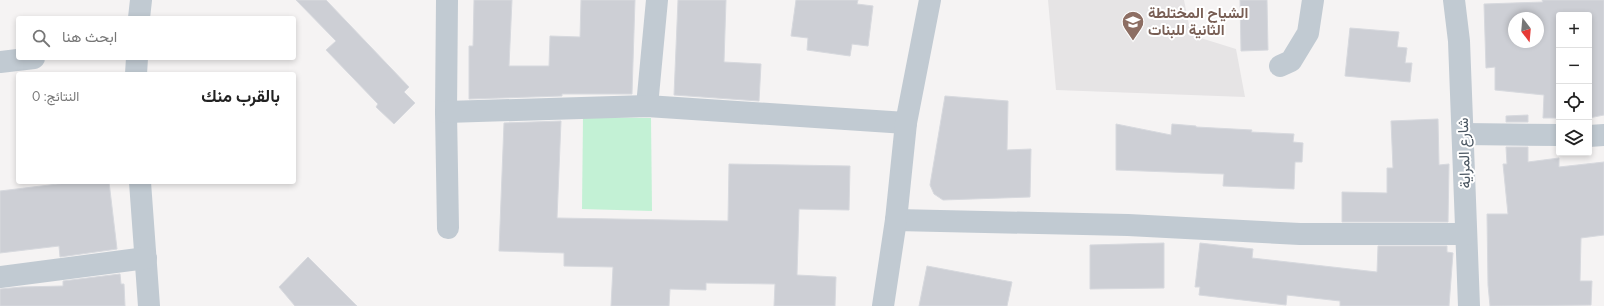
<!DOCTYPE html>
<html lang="ar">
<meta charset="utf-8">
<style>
:root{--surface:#fff;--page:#f2f2f2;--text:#222;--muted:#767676;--line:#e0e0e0}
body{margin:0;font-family:Figtree,Vazirmatn,sans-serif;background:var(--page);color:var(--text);direction:rtl}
.controls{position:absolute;right:12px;top:12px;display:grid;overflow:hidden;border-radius:4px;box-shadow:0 2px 6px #0003}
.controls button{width:36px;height:36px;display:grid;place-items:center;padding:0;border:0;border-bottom:1px solid var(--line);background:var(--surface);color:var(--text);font:20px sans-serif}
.compass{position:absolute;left:1508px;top:12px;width:36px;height:36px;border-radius:50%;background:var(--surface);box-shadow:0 2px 6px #0003;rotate:164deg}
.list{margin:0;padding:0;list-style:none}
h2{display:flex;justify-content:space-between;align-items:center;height:52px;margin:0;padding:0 16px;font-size:17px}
h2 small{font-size:13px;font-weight:400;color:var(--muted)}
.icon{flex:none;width:22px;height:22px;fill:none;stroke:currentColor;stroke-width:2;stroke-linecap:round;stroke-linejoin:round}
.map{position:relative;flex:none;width:1604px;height:306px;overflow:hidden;direction:ltr}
.search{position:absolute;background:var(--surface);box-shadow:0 2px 6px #0003;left:16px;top:16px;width:280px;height:44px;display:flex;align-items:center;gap:10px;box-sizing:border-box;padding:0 14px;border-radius:4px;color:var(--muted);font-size:15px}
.panel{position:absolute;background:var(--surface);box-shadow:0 2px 6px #0003;left:16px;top:72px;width:280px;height:112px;border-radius:4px;direction:rtl}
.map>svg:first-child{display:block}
.education{fill:#e6e4e5}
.green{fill:#c3f1d5}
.building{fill:#cdcfd5;stroke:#d7d9de;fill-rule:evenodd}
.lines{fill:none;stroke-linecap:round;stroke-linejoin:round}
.minor{stroke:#c1cad2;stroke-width:22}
.labels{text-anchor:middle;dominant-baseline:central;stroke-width:4;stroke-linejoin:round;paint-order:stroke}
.education-label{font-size:15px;font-weight:bold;fill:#785e54;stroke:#fff;text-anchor:start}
.street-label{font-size:15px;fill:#4a5661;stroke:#fff}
</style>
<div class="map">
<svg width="1604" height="306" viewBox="0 0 1604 306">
<rect width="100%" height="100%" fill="#f5f3f3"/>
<path class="education" d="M1048 0H1184L1191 35 1236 49 1245 97 1056 90Z"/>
<path class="green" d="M583 117 651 118 652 211 582 209Z"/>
<g class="building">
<path d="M296 0H326L409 87 404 92 415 103 394 124 376 107 378 104 326 50 336 41Z"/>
<path d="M474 0H512L509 66H549L550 36 580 37 581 0H635L632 94H562V96L469 99V46H473Z"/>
<path d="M678 0H726L724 62 761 64 759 101 674 95Z"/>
<path d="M796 0H858L857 4 873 6 868 46 852 44 850 56 807 50 808 38 791 36Z"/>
<path d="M1240 0H1267L1268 50 1241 51Z"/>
<path d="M1542 0H1604V115L1589 118V15H1559V118H1543L1544 95 1495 90V67L1486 68 1484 4 1543 2ZM1514 18H1538V42H1514Z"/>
<path d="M1350 28 1399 32 1397 47 1407 48 1405 63H1412L1410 82 1345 76Z"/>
<path d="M945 96 1008 101 1007 150 1031 149 1030 197 943 200 934 194 930 185Z"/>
<path d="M1528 115V122H1506V116Z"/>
<path d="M1438 119 1439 165 1449 164 1448 222H1342V192L1387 193V168H1393L1391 121Z"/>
<path d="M561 121 557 218 728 221 729 164 850 166 849 210 799 209 797 275 836 277 835 306H774L775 284 706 283V290L670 289 669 306H611L613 267 564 266V253L499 251 504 123Z"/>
<path d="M1116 124 1171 135 1172 124 1196 126V127L1252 130 1251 132 1294 134 1293 142 1303 143 1302 162H1295L1294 189 1223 186 1224 174 1116 170Z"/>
<path d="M1506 147H1528V162L1559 158V167L1604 162V235L1581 238 1580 281H1592L1591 305 1490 306 1488 285 1487 214H1508L1503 164H1507Z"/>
<path d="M74 182H109L117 249 60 257 59 246 0 253V191Z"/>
<path d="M1164 243V288L1090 289V245Z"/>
<path d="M1200 243 1253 249 1252 258 1377 272 1378 246H1447V252L1453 253 1449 306H1340V301L1287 295 1286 305 1199 295 1200 287H1195Z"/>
<path d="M308 257 357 306H295L279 287Z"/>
<path d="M927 266 1012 282 1007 306H919Z"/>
<path d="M120 274 121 284H124L125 306H0V289L22 287 63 286V281Z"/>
</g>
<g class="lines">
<g class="minor">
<path d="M447 0 446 112 448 228"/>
<path d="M1454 0 1459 41 1469 306"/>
<path d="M139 18 141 0"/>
<path d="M0 62 34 58"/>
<path d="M1280 66 1291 61 1308 33 1313 0"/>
<path d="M136 74 137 58"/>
<path d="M647 106 657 0"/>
<path d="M446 112 647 106 906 123"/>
<path d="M1464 134 1559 135"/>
<path d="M1589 136 1604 135"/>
<path d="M140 182 149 306"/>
<path d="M896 220 1128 225 1300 234H1466"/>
<path d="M0 277 146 258"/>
<path d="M883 306 896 220 906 123 930 0"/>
</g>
</g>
<defs>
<g id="school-pin" transform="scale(1.15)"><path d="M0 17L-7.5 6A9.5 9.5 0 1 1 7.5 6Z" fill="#8d6e63" stroke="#fff"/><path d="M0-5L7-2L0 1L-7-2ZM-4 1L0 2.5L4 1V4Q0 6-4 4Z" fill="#fff"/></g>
</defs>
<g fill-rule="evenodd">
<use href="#school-pin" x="1133" y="22"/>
</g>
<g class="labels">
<g class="education-label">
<text x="1148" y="13">الشياح المختلطة<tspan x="1148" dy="17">الثانية للبنات</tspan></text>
</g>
<g class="street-label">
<text transform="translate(1464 153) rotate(-92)">شارع المراية</text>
</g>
</g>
</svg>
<div class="controls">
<button>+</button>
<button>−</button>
<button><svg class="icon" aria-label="locate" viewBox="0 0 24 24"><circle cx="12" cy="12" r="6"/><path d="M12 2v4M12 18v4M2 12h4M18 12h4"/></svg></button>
<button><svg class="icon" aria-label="layers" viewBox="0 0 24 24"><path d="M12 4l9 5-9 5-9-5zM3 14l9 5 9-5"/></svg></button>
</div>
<svg class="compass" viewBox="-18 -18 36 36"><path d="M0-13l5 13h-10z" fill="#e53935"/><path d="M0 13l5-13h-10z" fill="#767676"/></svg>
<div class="search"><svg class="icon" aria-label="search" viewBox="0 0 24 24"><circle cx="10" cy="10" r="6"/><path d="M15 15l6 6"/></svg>ابحث هنا</div>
<section class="panel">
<h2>بالقرب منك<small>النتائج: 0</small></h2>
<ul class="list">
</ul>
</section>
</div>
